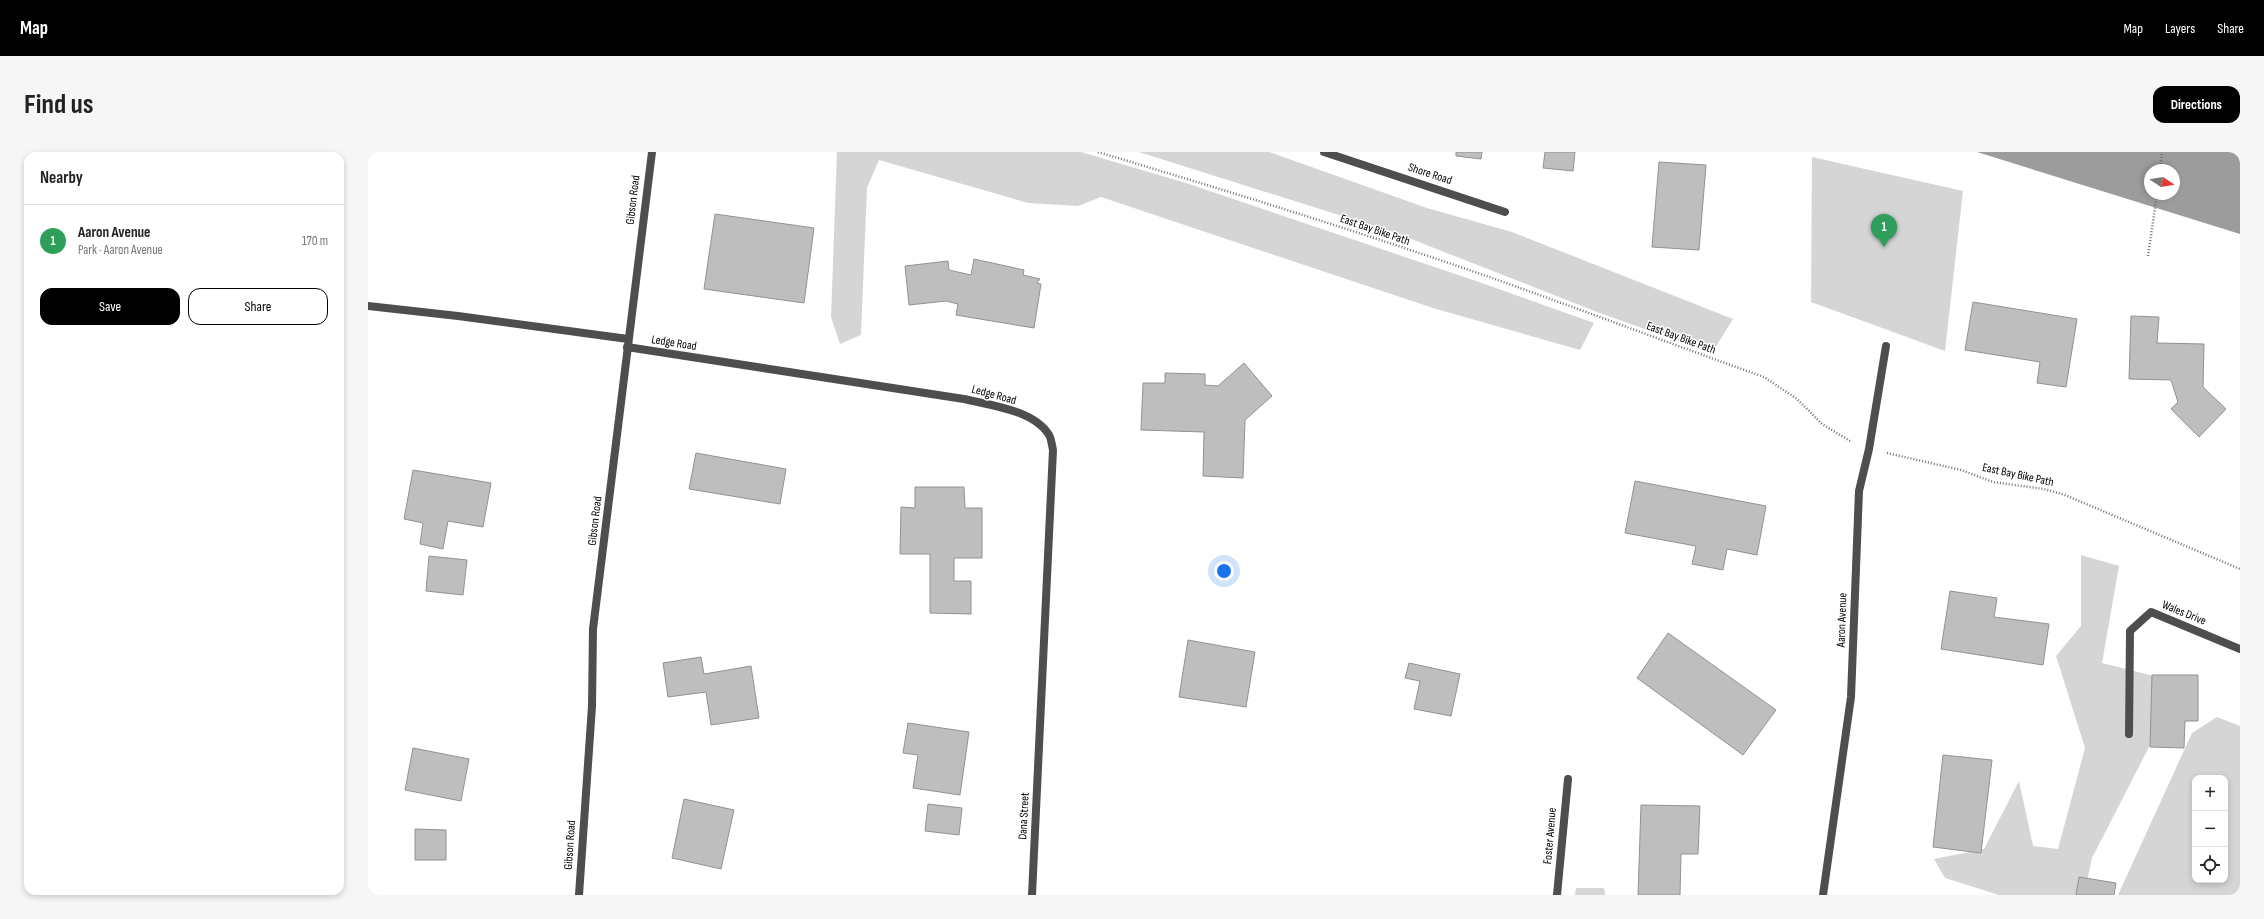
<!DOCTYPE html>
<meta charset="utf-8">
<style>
:root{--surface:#fff;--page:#f6f6f6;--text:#222;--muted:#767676;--line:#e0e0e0;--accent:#000}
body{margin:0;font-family:"Sofia Sans Condensed",sans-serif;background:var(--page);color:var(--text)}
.controls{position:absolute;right:12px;bottom:12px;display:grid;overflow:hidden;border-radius:8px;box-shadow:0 2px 6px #0003}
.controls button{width:36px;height:36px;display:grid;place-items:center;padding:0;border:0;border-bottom:1px solid var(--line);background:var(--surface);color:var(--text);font:20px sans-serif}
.compass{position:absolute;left:1776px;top:12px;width:36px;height:36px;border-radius:50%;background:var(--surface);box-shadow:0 2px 6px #0003;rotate:102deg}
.you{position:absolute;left:856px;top:419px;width:14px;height:14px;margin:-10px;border:3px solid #fff;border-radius:50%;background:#1a73e8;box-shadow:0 0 0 6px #1a73e833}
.badge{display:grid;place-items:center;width:26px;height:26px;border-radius:50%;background:var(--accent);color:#fff;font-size:13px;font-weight:700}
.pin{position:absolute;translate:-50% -33px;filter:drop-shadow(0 1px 2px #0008)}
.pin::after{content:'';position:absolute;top:21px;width:14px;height:12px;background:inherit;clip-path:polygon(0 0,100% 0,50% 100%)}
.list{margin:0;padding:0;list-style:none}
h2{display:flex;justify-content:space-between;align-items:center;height:52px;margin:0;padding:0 16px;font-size:17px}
h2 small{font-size:13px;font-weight:400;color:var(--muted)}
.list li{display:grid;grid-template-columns:26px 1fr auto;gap:12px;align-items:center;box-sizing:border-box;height:72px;padding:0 16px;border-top:1px solid var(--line)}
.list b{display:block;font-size:15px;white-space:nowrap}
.list p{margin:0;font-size:13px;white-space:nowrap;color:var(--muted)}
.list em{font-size:13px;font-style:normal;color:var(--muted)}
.actions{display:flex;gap:8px;padding:12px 16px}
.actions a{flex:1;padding:9px 0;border:1px solid var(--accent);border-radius:12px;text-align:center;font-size:14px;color:var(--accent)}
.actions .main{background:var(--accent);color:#fff}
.icon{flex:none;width:22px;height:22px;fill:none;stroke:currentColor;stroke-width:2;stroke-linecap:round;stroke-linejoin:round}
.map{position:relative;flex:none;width:1872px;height:743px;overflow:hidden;border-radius:12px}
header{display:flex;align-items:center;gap:24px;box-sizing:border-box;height:56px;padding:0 20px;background:var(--accent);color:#fff}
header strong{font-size:19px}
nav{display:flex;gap:22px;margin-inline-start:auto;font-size:14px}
.intro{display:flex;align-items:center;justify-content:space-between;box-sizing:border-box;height:96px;padding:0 24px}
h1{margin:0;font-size:28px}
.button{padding:10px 18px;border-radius:12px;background:var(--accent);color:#fff;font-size:14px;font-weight:700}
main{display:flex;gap:24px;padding:0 24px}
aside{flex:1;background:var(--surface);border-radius:12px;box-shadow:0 2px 6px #0003}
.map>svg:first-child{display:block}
.green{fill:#d5d5d5;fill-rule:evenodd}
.water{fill:#9c9c9c;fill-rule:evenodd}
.building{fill:#bebebe;stroke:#929292}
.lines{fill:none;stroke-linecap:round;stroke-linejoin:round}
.path{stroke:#707070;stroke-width:2.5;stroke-dasharray:1 2;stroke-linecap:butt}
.street{stroke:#4e4e4e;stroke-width:8}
.labels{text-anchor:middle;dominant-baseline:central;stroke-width:3;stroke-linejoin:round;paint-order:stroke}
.street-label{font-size:12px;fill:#000;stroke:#fff}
</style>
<header>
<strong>Map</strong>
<nav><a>Map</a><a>Layers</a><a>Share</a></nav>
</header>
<div class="intro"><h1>Find us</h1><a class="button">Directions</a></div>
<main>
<aside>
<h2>Nearby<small></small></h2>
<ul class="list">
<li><span class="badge" style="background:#2e9e5b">1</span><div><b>Aaron Avenue</b><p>Park · Aaron Avenue</p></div><em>170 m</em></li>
</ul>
<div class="actions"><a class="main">Save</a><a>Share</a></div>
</aside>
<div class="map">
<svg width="1872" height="743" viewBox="0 0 1872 743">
<rect width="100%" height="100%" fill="#fff"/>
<g class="green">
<path d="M469 0H713L818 31 1111 130 1226 171 1212 198 1065 156 733 45 710 54 660 51 511 8 499 36 493 183 472 192 463 165Z"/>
<path d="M771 0H901L1059 56 1144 80 1365 167 1344 201 1229 160 1028 81Z"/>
<path d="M1444 5 1595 39 1577 199 1443 150Z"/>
<path d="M1713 403 1751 414 1734 511 1786 524 1798 562 1724 706 1716 743H1631L1577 726 1566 707 1616 697 1651 629 1665 694 1690 697 1717 596 1688 504 1713 474Z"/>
<path d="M1849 565 1872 574V743H1750L1824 581ZM1827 626H1857V728H1827Z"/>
<path d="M1208 736H1236L1237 743H1207Z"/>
</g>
<path class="water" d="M1609 0H1872V82ZM1782 18H1806V42H1782Z"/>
<g class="building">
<path d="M1088 0H1114L1113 7 1088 4Z"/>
<path d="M1177 0H1207L1205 19 1175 16Z"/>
<path d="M1291 10 1338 13 1331 98 1284 95Z"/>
<path d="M347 62 446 76 436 151 336 137Z"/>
<path d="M606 107 656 118 655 123 672 127 669 131 673 132 666 176 588 163 590 152 578 149 541 153 537 114 580 109 581 118 603 123Z"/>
<path d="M1605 150 1709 167 1698 235 1669 231 1672 210 1597 198Z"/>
<path d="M1763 164 1791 165 1789 191 1836 192 1835 235 1858 257 1831 285 1803 257 1810 250 1803 228 1761 227Z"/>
<path d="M876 211 904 244 877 268 875 326 835 324 836 280 773 278 775 231H797V221L837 222V233L850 234Z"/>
<path d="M328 301 418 317 412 352 321 337Z"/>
<path d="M45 318 123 331 115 375 80 369 75 397 52 392 55 371 36 367Z"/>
<path d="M1267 329 1398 354 1389 403 1359 397 1355 418 1324 412 1328 394 1257 381Z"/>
<path d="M547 335H596L597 356H614V406H586V429H603V462L562 461V402H532L533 355 547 356Z"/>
<path d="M61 404 99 408 95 443 58 439Z"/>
<path d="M1582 439 1629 446 1626 465 1681 472 1675 513 1573 497Z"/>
<path d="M1300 481 1408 558 1375 603 1269 526Z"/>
<path d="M820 488 887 500 878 555 811 545Z"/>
<path d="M333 505 336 522 383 514 391 566 343 573 338 540 300 545 295 511Z"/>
<path d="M1041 511 1092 522 1083 564 1046 557 1052 529 1037 526Z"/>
<path d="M1784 523H1830V569H1817L1816 596 1782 595Z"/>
<path d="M540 571 601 580 592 643 545 636 550 603 535 601Z"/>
<path d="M45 596 101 607 93 649 37 638Z"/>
<path d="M1575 603 1624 608 1613 701 1565 695Z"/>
<path d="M316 647 366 658 353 717 304 706Z"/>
<path d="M560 652 594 656 591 683 557 679Z"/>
<path d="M1273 653 1332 654 1330 702H1313L1312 743H1270Z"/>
<path d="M47 677 78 678V708H47Z"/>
<path d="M1711 725 1748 731 1746 743H1708Z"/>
</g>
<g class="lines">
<g class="path">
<path d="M730 0C863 40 996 81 1127 127 1217 159 1306 193 1396 225L1429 247 1454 272 1482 289"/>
<path d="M1792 18 1794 0"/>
<path d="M1780 104 1789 42"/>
<path d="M1519 301 1593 318 1625 330 1676 337 1697 343 1872 417"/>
</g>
<g class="street">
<path d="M956 0 1137 60"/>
<path d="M0 154 90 164 260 187"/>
<path d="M259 195 596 247C621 253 666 258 681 283 683 286 684 293 685 298L664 743"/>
<path d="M1761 582 1762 479 1783 460 1872 497"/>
<path d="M211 743 224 554 225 477 284 0"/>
<path d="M1189 743 1200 627"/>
<path d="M1455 743 1483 545 1491 339 1501 297 1518 194"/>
</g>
</g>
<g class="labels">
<g class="street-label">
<text transform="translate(1062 22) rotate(18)">Shore Road</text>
<text transform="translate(265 48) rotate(-83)">Gibson Road</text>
<text transform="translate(1007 78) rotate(19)">East Bay Bike Path</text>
<text transform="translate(1313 186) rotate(20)">East Bay Bike Path</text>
<text transform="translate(306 191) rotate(9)">Ledge Road</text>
<text transform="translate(626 243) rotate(15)">Ledge Road</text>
<text transform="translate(1650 323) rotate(12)">East Bay Bike Path</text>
<text transform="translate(227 369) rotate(-83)">Gibson Road</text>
<text transform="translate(1816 461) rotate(22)">Wales Drive</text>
<text transform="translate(1474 468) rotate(-88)">Aaron Avenue</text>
<text transform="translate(656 664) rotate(-87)">Dana Street</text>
<text transform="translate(1182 684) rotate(-85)">Foster Avenue</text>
<text transform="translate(202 693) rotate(-86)">Gibson Road</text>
</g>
</g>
</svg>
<div class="controls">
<button>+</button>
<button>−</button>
<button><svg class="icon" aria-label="locate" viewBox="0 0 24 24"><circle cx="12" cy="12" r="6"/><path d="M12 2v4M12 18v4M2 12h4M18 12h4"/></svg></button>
</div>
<svg class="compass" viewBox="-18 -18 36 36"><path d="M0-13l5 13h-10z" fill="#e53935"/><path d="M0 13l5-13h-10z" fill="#767676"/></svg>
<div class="you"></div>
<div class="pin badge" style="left:1516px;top:95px;background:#2e9e5b">1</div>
</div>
</main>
